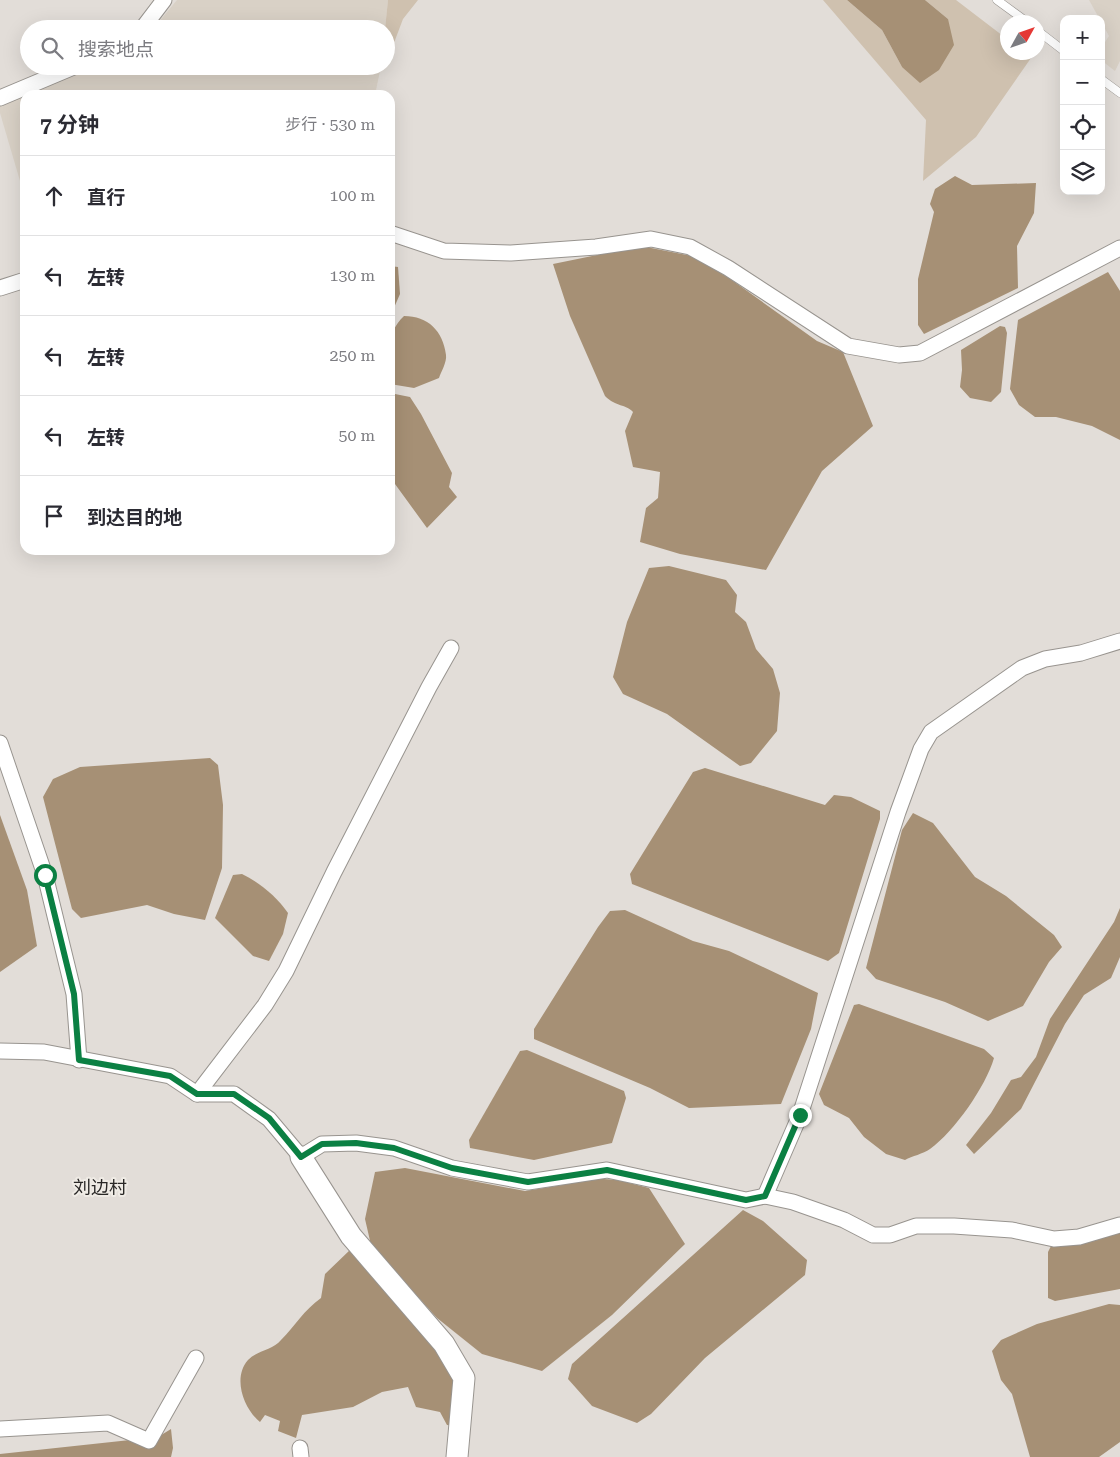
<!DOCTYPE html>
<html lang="zh">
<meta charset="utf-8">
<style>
:root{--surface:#fff;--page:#f7f7f7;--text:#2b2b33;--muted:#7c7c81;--line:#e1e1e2}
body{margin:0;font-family:"Roboto Serif","Noto Sans SC",serif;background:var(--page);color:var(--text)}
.controls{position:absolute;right:15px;top:15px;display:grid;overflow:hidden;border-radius:10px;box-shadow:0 5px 20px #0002}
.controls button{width:45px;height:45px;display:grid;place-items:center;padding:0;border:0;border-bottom:1px solid var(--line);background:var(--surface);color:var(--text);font:25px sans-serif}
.compass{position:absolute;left:1000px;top:15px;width:45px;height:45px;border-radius:50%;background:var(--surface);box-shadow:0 5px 20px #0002;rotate:50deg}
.stop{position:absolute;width:15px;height:15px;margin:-11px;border:4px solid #0b8043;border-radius:50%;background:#fff}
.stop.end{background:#0b8043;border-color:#fff;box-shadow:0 1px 5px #0008}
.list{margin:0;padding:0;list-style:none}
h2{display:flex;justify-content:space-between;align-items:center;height:65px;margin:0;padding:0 20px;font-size:21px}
h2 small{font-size:16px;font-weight:400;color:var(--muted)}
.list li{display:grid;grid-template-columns:32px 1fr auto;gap:15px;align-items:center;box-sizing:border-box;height:80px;padding:0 20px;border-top:1px solid var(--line)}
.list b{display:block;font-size:19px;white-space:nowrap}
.list em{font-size:16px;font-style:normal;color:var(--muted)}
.icon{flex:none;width:28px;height:28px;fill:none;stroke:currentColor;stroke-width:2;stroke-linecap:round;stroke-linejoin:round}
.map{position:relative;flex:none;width:1120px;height:1457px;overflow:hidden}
.search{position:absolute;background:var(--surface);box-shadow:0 5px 20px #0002;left:20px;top:20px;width:375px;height:55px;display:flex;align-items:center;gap:12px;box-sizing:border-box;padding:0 18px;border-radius:28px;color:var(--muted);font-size:19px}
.panel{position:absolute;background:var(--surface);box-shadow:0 5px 20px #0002;left:20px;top:90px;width:375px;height:465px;border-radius:15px}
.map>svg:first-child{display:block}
.built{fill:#d9d1c6}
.green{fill:#cfc1af}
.water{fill:#a69075}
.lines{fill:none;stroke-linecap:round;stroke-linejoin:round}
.lane-casing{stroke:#98948f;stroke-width:9}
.street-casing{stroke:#98948f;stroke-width:17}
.secondary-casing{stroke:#98948f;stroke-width:23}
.lane{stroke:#fff;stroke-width:8}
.street{stroke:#fff;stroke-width:15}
.secondary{stroke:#fff;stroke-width:21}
.route{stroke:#0b8043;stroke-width:6}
.labels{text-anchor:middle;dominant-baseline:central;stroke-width:4;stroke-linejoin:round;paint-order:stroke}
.quarter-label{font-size:18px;fill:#292726;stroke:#efebe5}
</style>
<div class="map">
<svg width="1120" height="1457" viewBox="0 0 1120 1457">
<rect width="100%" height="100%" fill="#e2ddd8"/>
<g class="built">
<path d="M177 0H388L385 29H153Z"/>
<path d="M1089 0H1120V61L1115 71 1101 60V48L1109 36Z"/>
<path d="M97 66H381L375 95H25V198L0 113V104Z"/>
</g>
<g class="green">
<path d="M388 0H418L403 19 386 64 385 29Z"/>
<path d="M823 0H847L882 30 902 67 948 19 925 0H956L1007 39 1008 52 1025 53 1031 58 976 137 923 181 926 120Z"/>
</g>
<g class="water">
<path d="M847 0H925L948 19 954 45 939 70 920 83 902 67 882 30Z"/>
<path d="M955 176 972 185 1036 183 1034 213 1017 246 1018 288 924 334 918 325V279L934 212 930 204 935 189Z"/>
<path d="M641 246 692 256 729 278 817 341 843 352 873 426 822 471 766 570 680 554 640 542 646 508 658 498 660 472 633 467 625 431 633 412C626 404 616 407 605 396L570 316 553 264Z"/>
<path d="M390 266 398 267 400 294 390 317Z"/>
<path d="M1108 272 1120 291V440L1092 426 1056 417H1035L1019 405 1010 389 1018 320Z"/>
<path d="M404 316C428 316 443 331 446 355 447 362 441 372 439 378L414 388 390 384C390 357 384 335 404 316Z"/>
<path d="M1000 326 1005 327 1007 333 1001 392 991 402 970 398 960 387 962 370 961 350Z"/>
<path d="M390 393 410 397 421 414 452 473 449 487 457 497 427 528 395 484 390 481Z"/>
<path d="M669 566 726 580 737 595 735 612 746 622 756 649 773 669 780 693 777 731 751 763 740 766 667 714 623 694 613 677 627 622 649 568Z"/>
<path d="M210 758 218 765 223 805 222 868 205 920 174 914 147 905 81 918 72 909 43 797 53 779 80 767Z"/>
<path d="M705 768 825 805 834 795 851 797 880 811V819L839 953 828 961 632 884 630 874 693 772Z"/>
<path d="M913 813 933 823 975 877 1006 896 1054 935 1062 947 1049 962 1023 1006 988 1021 945 1002 876 979 866 968 902 830Z"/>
<path d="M0 815 27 890 37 946 0 972Z"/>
<path d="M242 874C260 883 276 896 288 913L283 934 269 961 253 956 215 918 233 875Z"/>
<path d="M1120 908V957L1111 978 1084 995 1065 1024 1021 1109 974 1154 966 1145 991 1113 1011 1080 1021 1077 1036 1057 1050 1019 1114 922Z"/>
<path d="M625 910 693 941 729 951 818 993 811 1029 781 1104 689 1108 650 1088 534 1039V1029L598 927 610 911Z"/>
<path d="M859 1004 984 1049 994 1058C986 1086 954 1132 930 1149 923 1154 912 1156 905 1160L886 1154 864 1137 849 1118 824 1105 819 1094 854 1005Z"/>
<path d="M527 1050 624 1091 626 1098 612 1143 534 1160 470 1148 469 1140 520 1051Z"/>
<path d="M405 1168 525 1191 562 1185 589 1178 618 1180 649 1188 685 1244 612 1315 542 1371 482 1354 437 1318 371 1245 365 1219 375 1172Z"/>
<path d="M743 1210 763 1221 807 1260 805 1275 705 1358 651 1414 637 1423 592 1406 568 1379 572 1364Z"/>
<path d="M1120 1230V1289L1055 1301 1048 1298V1252L1052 1244Z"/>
<path d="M351 1249 439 1351 457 1385 456 1426 447 1425 440 1412 416 1407 408 1387 382 1392 353 1407 302 1415 296 1438 278 1431 280 1421 265 1415 260 1422C244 1409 232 1378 248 1360 256 1351 273 1350 281 1340 295 1326 304 1310 321 1298L325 1274Z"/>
<path d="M1109 1304 1120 1305V1442L1099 1457H1030L1012 1394 1001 1380 992 1351 1001 1340 1037 1324Z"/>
<path d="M171 1429 173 1448 171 1457H0V1454L158 1437Z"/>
</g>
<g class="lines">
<g class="lane-casing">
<g id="lane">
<path d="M997 0 1027 22"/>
<path d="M1038 31 1064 51"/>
<path d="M1101 79 1120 93"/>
</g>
</g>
<g class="street-casing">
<g id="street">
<path d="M142 29 164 0"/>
<path d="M0 98 76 66"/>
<path d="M390 233 444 251 511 253 596 247 651 239 690 247 728 268 848 346 899 355 920 353 1120 248"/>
<path d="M0 288 25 280"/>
<path d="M0 743 45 875 74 994 79 1060"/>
<path d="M0 1051 44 1052 170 1076 197 1094H234L269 1119 301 1157 322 1144 356 1143 394 1148 452 1168 528 1182 607 1170 746 1200 765 1196 793 1202 844 1220 873 1235H890L916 1226H954L1012 1230 1054 1239 1079 1237 1120 1225"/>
<path d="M197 1094 265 1005 286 971 334 872 429 687 451 648"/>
<path d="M765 1196 800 1115 898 812 921 749 931 732 1022 668 1045 659 1081 653 1120 641"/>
<path d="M0 1429 108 1423 149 1441 196 1358"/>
<path d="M300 1448 301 1457"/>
</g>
</g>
<g class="secondary-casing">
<path id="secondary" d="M301 1157 351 1236 444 1344 464 1378 457 1457"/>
</g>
<use href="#lane" class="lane"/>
<use href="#street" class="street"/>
<use href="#secondary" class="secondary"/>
</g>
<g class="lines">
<path class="route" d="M45 875 74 994 79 1060 170 1076 197 1094H234L269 1118 301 1157 322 1144 356 1143 394 1148 452 1168 528 1182 607 1170 746 1200 765 1196 800 1115"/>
</g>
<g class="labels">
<g class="quarter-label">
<text x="100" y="1187">刘边村</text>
</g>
</g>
</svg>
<div class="controls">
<button>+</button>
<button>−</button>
<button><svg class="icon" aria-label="locate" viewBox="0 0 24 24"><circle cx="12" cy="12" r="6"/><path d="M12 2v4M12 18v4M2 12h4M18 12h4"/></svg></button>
<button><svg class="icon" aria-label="layers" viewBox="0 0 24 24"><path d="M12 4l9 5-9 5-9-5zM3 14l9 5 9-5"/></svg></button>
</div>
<svg class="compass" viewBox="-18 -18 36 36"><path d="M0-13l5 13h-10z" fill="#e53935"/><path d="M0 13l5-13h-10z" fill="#7c7c81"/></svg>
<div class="stop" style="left:45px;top:875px"></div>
<div class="stop end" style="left:800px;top:1115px"></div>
<div class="search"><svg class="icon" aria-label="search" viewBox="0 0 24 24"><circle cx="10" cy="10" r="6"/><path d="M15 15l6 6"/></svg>搜索地点</div>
<section class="panel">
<h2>7 分钟<small>步行 · 530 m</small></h2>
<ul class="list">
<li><svg class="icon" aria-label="ahead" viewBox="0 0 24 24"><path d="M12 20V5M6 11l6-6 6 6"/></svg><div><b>直行</b></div><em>100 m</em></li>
<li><svg class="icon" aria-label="left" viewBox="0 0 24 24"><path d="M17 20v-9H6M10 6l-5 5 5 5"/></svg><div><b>左转</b></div><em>130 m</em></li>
<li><svg class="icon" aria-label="left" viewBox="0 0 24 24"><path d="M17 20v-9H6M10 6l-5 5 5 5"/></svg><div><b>左转</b></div><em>250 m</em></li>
<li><svg class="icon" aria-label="left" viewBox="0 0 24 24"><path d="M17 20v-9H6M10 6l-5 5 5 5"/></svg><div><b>左转</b></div><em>50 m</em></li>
<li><svg class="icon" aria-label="arrive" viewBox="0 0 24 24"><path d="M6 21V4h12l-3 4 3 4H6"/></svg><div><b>到达目的地</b></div></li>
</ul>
</section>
</div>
